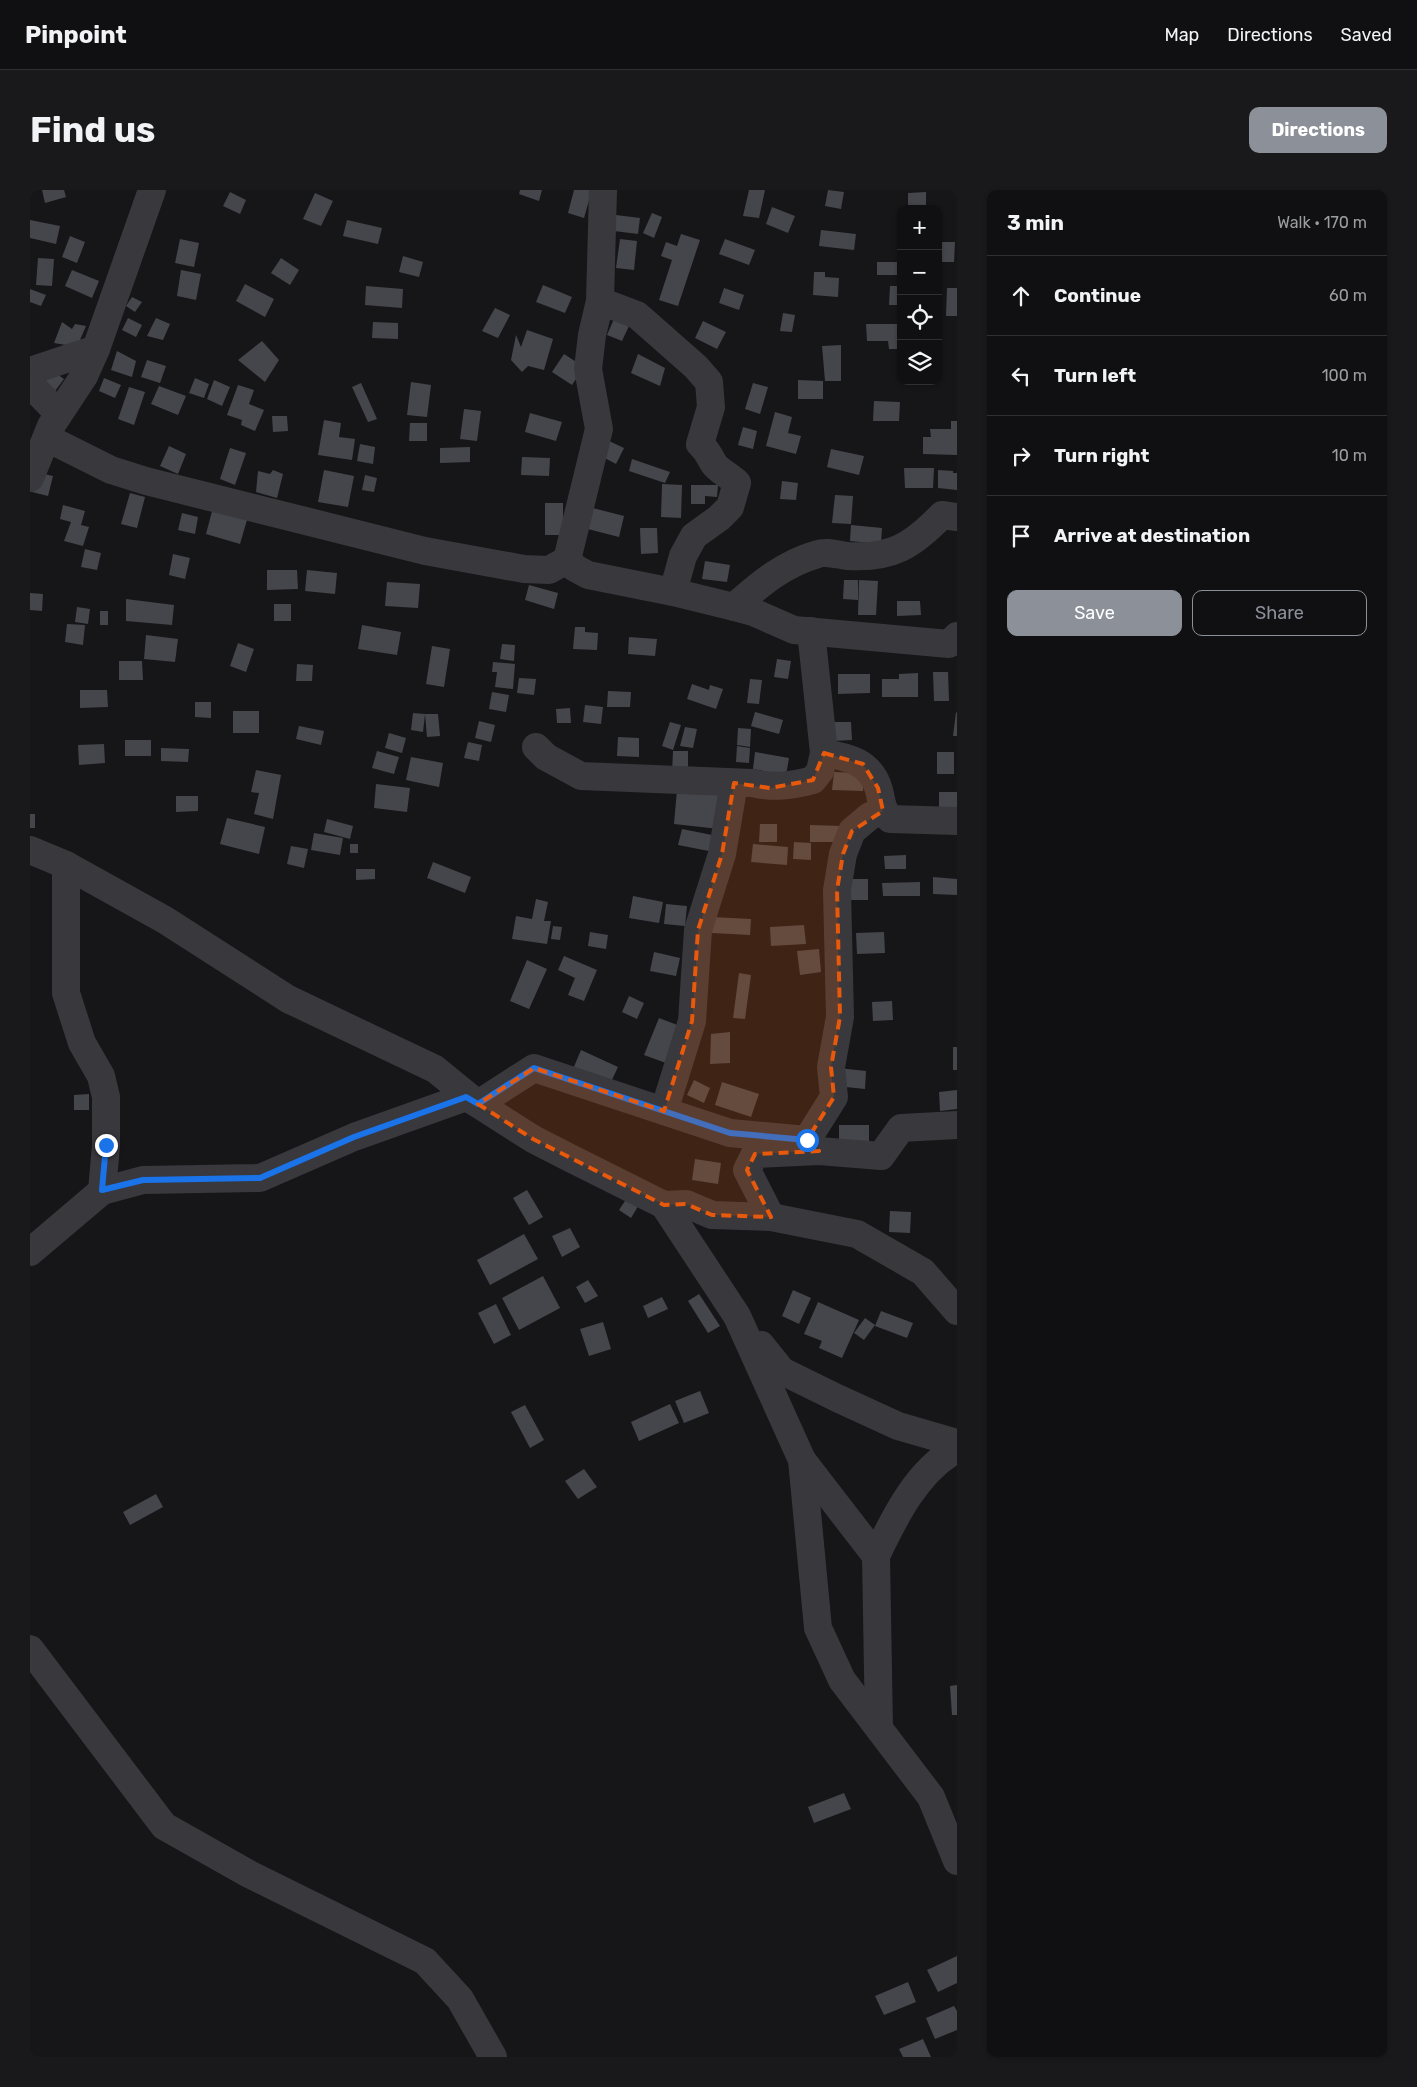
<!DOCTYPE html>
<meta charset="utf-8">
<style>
:root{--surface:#101012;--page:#19191b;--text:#f1f3f6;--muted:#9c9d9f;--line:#303032;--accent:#8c9099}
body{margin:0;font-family:Rubik,sans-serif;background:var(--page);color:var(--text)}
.controls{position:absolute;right:15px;top:15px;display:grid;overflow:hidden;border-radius:10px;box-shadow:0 1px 4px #0004}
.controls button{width:45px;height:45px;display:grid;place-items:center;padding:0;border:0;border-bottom:1px solid var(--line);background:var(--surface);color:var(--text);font:25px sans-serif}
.stop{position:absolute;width:15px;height:15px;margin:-11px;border:4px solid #1a73e8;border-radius:50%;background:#fff}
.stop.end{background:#1a73e8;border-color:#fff;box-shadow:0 1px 5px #0008}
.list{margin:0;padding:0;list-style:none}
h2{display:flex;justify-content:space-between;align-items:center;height:65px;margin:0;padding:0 20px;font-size:21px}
h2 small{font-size:16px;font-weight:400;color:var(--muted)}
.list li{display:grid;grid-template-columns:32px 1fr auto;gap:15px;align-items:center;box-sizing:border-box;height:80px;padding:0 20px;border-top:1px solid var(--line)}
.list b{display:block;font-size:19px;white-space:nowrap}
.list em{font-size:16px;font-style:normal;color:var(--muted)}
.actions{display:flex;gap:10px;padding:15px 20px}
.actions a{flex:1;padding:11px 0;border:1px solid var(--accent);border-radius:10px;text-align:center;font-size:18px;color:var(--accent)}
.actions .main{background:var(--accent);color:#fff}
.icon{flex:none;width:28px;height:28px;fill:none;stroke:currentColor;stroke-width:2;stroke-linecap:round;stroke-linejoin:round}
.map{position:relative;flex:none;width:927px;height:1867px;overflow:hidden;border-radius:10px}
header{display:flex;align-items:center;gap:30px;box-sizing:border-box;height:70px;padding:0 25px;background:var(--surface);border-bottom:1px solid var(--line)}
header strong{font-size:24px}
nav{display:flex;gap:28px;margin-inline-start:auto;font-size:18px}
.intro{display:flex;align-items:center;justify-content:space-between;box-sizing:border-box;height:120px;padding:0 30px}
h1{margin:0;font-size:35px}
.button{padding:12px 22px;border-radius:10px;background:var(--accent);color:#fff;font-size:18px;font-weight:700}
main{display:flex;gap:30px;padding:0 30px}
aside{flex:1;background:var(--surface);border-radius:10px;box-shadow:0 1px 4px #0004}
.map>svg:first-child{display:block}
.building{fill:#45464b}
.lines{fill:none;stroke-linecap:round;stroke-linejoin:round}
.minor{stroke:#38383d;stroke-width:28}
.route{stroke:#1a73e8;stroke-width:6}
.marked{fill:#e8590c;fill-opacity:0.2;stroke:#e8590c;stroke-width:4;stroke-dasharray:10 6;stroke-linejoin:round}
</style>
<header>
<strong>Pinpoint</strong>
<nav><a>Map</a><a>Directions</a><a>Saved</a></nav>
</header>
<div class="intro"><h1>Find us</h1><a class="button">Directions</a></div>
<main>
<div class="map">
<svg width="927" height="1867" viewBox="0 0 927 1867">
<rect width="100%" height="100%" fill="#161618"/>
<g class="building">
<path d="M12 0H34L36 7 15 13Z"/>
<path d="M490 0H512L509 11 489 4Z"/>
<path d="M544 0H562L554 28 538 23Z"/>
<path d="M719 0H735L729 28 713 26Z"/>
<path d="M798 0 814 2 811 19 795 16Z"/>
<path d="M200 2 216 10 210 24 193 16Z"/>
<path d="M896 2V19H878V3Z"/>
<path d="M285 3 303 11 291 36 273 29Z"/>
<path d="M742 17 765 26 758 43 736 34Z"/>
<path d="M622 23 632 27 624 48 613 43Z"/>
<path d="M578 24 610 28 608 44 576 40Z"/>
<path d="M0 30 30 36 26 54 0 48Z"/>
<path d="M317 30 352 38 348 54 313 46Z"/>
<path d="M791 40 826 44 824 60 789 56Z"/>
<path d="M651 44 670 50 648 116 629 110 642 70 631 66 636 52 647 56Z"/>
<path d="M40 46 55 52 47 73 32 67Z"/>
<path d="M150 49 169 53 164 77 145 73Z"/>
<path d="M590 49 607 51 604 80 586 78Z"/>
<path d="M695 49 725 60 719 75 689 64Z"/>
<path d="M908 52H925L924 72H908Z"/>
<path d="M373 66 393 72 389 87 369 82Z"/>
<path d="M8 68 24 69 22 96 6 95Z"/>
<path d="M251 68 269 80 260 95 241 83Z"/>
<rect x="847" y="72" width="24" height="13"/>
<path d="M42 80 69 91 62 108 35 96Z"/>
<path d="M151 80 171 84 166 110 147 106Z"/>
<path d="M784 82H795V87L809 88 808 107 783 105Z"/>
<path d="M215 94 244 109 235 127 206 111Z"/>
<path d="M513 95 542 107 535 123 506 112Z"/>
<path d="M336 96 373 99 372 118 335 115Z"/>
<path d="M860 96H871V115H859Z"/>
<path d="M694 98 714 105 709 120 689 113Z"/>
<path d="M917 98H927V126H916Z"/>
<path d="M0 99 16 105 11 116 0 112Z"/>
<path d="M102 107 112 112 105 122 96 116Z"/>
<path d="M465 118 480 125 468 148 452 141Z"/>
<path d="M753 123 765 125 762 142 750 141Z"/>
<path d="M98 128 112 135 106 147 92 140Z"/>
<path d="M126 128 140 134 133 150 117 146Z"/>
<path d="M584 129 599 136 592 151 577 145Z"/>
<path d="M673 131 696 142 687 159 665 148Z"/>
<path d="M32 132 42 139 45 134 56 136 47 157 24 153Z"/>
<path d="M343 132 368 133V149L342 148Z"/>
<path d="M836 134H871V159H859L858 151H837Z"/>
<path d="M497 140 523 149 514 180 498 176 492 182 481 170 486 145 491 157Z"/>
<path d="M232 151 249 170 235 192 208 170Z"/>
<path d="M811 155V191H795L792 156Z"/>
<path d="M87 161 106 171 102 187 81 180Z"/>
<path d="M534 164 554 177 542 195 522 182Z"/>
<path d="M608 164 635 178 630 196 601 183Z"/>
<path d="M117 170 136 176 130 193 111 187Z"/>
<path d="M11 173 34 189 22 205 0 190Z"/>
<path d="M74 188 91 195 85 208 69 201Z"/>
<path d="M165 188 179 194 174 208 159 203Z"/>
<path d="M184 190 200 197 192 216 177 209Z"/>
<path d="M768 190 793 191V209H768Z"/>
<path d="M381 192 401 195 397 227 377 225Z"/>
<path d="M331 193 347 229 338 232 322 197Z"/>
<path d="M723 193 738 197 730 224 715 219Z"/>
<path d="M208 195 224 200 219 214 234 220 225 241 211 235 212 230 197 225Z"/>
<path d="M129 196 156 206 148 225 121 214Z"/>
<path d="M99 197 115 202 104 235 88 229Z"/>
<path d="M844 211 870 212 869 231H843Z"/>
<path d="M434 219 451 221 447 251 430 249Z"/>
<path d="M745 222 762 227 758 243 771 246 766 264 736 256Z"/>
<path d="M500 223 532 232 526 251 495 242Z"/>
<path d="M242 226H257L258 241 243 242Z"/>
<path d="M294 230 311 233 309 247 325 249 322 270 288 265Z"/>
<path d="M921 231H927V265L893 264V247H901L900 239H921Z"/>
<path d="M380 233H397V251H379Z"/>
<path d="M713 237 727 241 723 259 708 255Z"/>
<path d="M577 250 594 258 586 274 569 265Z"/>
<path d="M330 254 345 257 343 274 327 271Z"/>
<path d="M139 256 156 264 148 284 130 276Z"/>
<path d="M440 257V272L410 273V258Z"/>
<path d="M200 258 216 263 205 295 190 289Z"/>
<path d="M801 259 834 266 829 285 797 277Z"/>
<path d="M492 267 520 268 519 286 491 285Z"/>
<path d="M602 269 640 282 635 293 599 281Z"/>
<path d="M874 278H904L903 298H875Z"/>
<path d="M243 280 253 284 247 308 226 302 228 281 240 284Z"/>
<path d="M294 280 324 286 318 317 288 312Z"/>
<path d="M908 280 923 281V283H927V300L908 298Z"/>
<path d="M6 282 23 286 18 306 2 302Z"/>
<path d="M335 285 347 288 344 302 332 300Z"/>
<path d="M752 291 768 293 766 310 750 309Z"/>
<path d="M632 294 652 295 651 328 631 327Z"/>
<path d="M661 295H688L687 307 675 306V314H661Z"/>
<path d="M100 303 115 307 107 338 91 334Z"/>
<path d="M805 305 823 306 821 334 802 333Z"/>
<rect x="515" y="313" width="18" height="32"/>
<path d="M184 314 219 323 210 354 176 344Z"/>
<path d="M33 315 55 321 51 335 59 337 53 356 34 351 41 332 30 329Z"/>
<path d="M555 316 594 326 589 347 550 337Z"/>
<path d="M152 323 168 327 165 344 148 340Z"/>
<path d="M821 335 852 338 851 354 820 351Z"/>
<path d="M610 338H627L628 363 611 364Z"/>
<path d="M55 359 71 363 67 380 51 377Z"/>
<path d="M143 364 160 368 155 389 139 385Z"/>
<path d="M675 371 700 375 697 392 672 389Z"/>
<path d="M237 380H267L268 399 237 400Z"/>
<path d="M277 380 307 383 305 404 275 401Z"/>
<path d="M814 390H828V410L813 409Z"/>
<path d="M829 390 848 391 846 425H828Z"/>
<path d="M357 392 390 394 388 418 355 416Z"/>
<path d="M499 395 528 403 524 419 495 410Z"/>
<path d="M0 403 13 404 12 421 0 420Z"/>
<path d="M96 409 144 415 142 435 96 431Z"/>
<path d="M867 411H890L891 425 867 426Z"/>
<rect x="244" y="414" width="17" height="17"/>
<path d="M47 417 60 419 58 434 45 432Z"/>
<rect x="70" y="421" width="8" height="14"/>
<path d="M37 434 55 435 53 455 35 452Z"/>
<path d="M332 435 371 442 367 465 328 459Z"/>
<path d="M545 437H555V442L568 443 567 460 543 459Z"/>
<path d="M116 445 148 449 145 472 114 469Z"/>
<path d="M599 447 627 449 625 466 598 464Z"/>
<path d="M208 453 224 459 216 482 200 476Z"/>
<path d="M472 454 485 455 484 471 470 469Z"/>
<path d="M402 456 420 459 414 497 396 494Z"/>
<path d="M747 469 761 471 758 489 744 487Z"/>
<path d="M89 471H112L113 490H89Z"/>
<path d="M463 472 485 474 483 499 465 497 467 482H462Z"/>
<path d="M267 474 283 475 282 491H266Z"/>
<path d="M903 482H918L919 511H904Z"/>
<path d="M888 483V507H852V489H869V484Z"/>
<path d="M808 484H840V503L808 504Z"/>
<path d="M489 488 506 489 504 505 487 503Z"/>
<path d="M720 489 732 490 729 514 717 513Z"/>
<path d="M662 494 679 500 680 495 693 499 686 519 657 509Z"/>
<path d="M50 500H77L78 517 50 518Z"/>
<path d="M578 501 601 502 600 517H577Z"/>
<path d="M462 502 479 505 476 522 459 519Z"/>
<path d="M165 512H181V528L165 527Z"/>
<path d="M555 515 573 517 571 534 553 532Z"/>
<path d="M540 518 541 533H527L526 519Z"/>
<rect x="203" y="521" width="26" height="22"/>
<path d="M725 522 753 530 749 544 721 536Z"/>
<path d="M926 522 927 523V546H923Z"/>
<path d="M383 523 395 524 393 542 381 540Z"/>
<path d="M395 524H408L410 546 397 547Z"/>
<path d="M449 531 465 535 461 552 445 548Z"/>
<path d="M640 532 651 535 643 560 632 556Z"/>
<path d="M801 532H821L822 550 802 551Z"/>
<path d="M269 536 294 541 291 555 266 549Z"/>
<path d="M655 537 667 539 663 558 650 556Z"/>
<path d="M708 538 721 539 720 557 707 555Z"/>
<path d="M359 543 376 548 372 563 355 558Z"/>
<path d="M588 547 609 548V567L587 566Z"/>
<rect x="95" y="550" width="26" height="16"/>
<path d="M438 552 452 555 449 571 434 568Z"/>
<path d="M74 554 75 573 49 575 48 555Z"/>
<path d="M707 556 720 558 719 573 706 572Z"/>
<path d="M131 558 159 559 158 572 131 571Z"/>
<path d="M347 561 369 567 364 584 342 578Z"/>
<path d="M643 561H658V584H642Z"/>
<path d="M725 562 759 568 756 585 723 579Z"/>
<rect x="907" y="562" width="17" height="22"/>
<path d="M381 567 413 573 409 597 376 590Z"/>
<path d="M226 580 251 585 243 629 224 624 229 603 221 602Z"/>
<path d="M804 582 834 583 833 601 802 600Z"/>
<path d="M346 594 380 598 377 622 344 618Z"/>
<path d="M647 600 692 604 689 639 644 634Z"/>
<path d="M909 602H927V620L909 619Z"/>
<path d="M146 606H168V621L146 622Z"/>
<rect x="0" y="624" width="5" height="14"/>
<path d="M197 628 235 637 229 664 190 654Z"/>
<path d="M297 629 323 636 320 649 294 642Z"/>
<path d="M730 634H747V652H729Z"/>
<path d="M780 635 812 636V652H780Z"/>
<path d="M652 639 687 646 684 662 648 655Z"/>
<path d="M284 643 313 648 310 665 281 660Z"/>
<path d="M764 652 781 653V670L763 669Z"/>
<rect x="320" y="654" width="8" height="9"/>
<path d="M723 654 758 657 757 675 721 672Z"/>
<path d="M261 656 278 659 274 678 257 674Z"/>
<path d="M876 665V679H855L854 666Z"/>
<path d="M403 672 441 687 435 703 397 688Z"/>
<path d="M326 679H345V689L326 690Z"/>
<path d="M903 687 927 689V705L903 704Z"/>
<rect x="813" y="689" width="25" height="21"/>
<path d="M890 692V706H853L852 693Z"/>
<path d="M603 706 633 712 629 733 599 728Z"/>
<path d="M506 709 518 712 514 731H521L517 754 482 749 486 726 502 729Z"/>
<path d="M636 714 657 716 655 736 634 734Z"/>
<path d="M682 727 721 729 720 745 682 743Z"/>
<path d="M774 735 776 754 741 756 740 737Z"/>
<path d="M523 736 532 737 530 750 521 749Z"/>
<path d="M560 742 578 745 576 759 558 756Z"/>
<path d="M854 742 855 763 827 764 826 743Z"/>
<path d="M789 759 791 782 770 785 767 761Z"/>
<path d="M624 762 650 768 646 786 620 781Z"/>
<path d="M534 766 567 780 554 811 538 805 545 788 528 780Z"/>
<path d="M497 770 517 779 499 819 480 811Z"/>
<path d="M709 783 721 785 715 829 703 828Z"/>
<path d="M599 806 614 813 607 829 592 822Z"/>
<path d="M862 811 863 830 843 831 842 812Z"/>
<path d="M629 828 650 836 636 873 614 865Z"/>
<path d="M700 842V873L680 874 681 844Z"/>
<rect x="923" y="857" width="4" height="23"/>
<path d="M551 860 588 877 579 896 543 879Z"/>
<path d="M808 878 836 881 835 899 806 896Z"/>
<path d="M664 890 680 898 674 913 657 905Z"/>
<path d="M692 892 729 904 721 927 685 915Z"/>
<path d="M927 900V919L910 921 909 902Z"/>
<path d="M59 904V920H44V905Z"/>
<path d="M809 935H839V953L809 952Z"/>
<path d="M665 969 691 973 688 994 662 990Z"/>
<path d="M497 1000 513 1027 499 1035 483 1008Z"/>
<path d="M599 1005 610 1013 601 1028 589 1020Z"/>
<path d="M860 1021 881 1022 880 1043 859 1042Z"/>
<path d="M540 1038 550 1057 532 1067 522 1046Z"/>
<path d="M494 1044 508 1069 460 1095 447 1070Z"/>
<path d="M513 1086 530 1118 489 1140 472 1108Z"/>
<path d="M558 1090 568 1106 555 1113 546 1097Z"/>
<path d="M763 1100 781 1108 769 1134 752 1126Z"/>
<path d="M669 1104 690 1136 678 1143 658 1111Z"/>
<path d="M632 1107 638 1119 618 1128 613 1116Z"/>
<path d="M788 1112 829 1130 812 1168 789 1158 792 1151 774 1144Z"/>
<path d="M466 1114 481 1145 464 1154 448 1123Z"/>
<path d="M851 1121 883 1133 877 1148 845 1136Z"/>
<path d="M835 1128 845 1135 834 1150 824 1143Z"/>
<path d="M573 1132 581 1159 559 1166 550 1139Z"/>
<path d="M670 1201 679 1223 654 1233 645 1211Z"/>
<path d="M640 1214 649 1233 609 1251 601 1232Z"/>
<path d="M495 1215 514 1250 500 1258 481 1222Z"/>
<path d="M554 1279 567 1297 548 1309 535 1291Z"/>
<path d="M126 1304 133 1317 100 1335 93 1322Z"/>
<path d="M927 1495V1525H922L920 1496Z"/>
<path d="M814 1603 821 1619 784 1633 778 1617Z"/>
<path d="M927 1766V1793L908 1802 897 1780Z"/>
<path d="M878 1792 886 1812 854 1825 845 1806Z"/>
<path d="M924 1816 927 1821V1840L905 1849 896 1828Z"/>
<path d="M893 1849 901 1867H873L869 1859Z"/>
</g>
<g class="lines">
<g class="minor">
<path d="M570 111 607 125 666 177 679 192 681 217 670 254C678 261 679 266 684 274 688 280 701 287 707 293L700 317 689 328 664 346 653 366 643 402"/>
<path d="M0 181 66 159"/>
<path d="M0 194 28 223"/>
<path d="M17 248 81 280 116 291 395 361 494 379 519 380 537 370 569 239 558 179 562 145 570 111 573 0"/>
<path d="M0 288 21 236 54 186 66 159 122 0"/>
<path d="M537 370 545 378 558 385 643 402 704 417 723 422 764 440 919 454 927 446"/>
<path d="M704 417C730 394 753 374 788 364 796 361 809 365 818 366 862 369 883 355 912 325L927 327"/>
<path d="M781 441 794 563C819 567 841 572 849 600 852 612 852 620 860 629L927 631"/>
<path d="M506 557 516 567 551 586 722 593C744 598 761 596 783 590L790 581 794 563"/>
<path d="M0 660 36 675 135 730 258 809 405 879 448 914 503 949 542 969 634 1015 656 1014 682 1025 741 1027 827 1044 893 1082 927 1121"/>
<path d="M36 675V803L52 853 71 886 76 907V955L72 1001"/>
<path d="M634 921 662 831 668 740 692 664 704 593"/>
<path d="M777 950 804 907 801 877 810 827 807 700 813 664 822 641 840 626 853 621"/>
<path d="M634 1015 707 1126 772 1270 788 1438 812 1490 901 1607 927 1671"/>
<path d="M741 1027 717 980 725 964 789 961 851 966 871 938 927 935"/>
<path d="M0 1062 72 1001 113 990 230 988 324 947 436 907 448 914 504 878 700 943 777 950 789 961"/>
<path d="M731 1155 752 1181 807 1208 868 1236 927 1253"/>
<path d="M772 1270 846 1366C864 1328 888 1279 927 1259"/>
<path d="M846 1366 849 1538"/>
<path d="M0 1459 134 1636 219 1684 395 1771 430 1809 463 1867"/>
</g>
</g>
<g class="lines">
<path class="route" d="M76 955 72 1000 113 990 230 988 324 947 436 907 448 914 504 878 700 943 777 950"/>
</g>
<path class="marked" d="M794 563 833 574 848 598 853 621 822 641 813 664 807 700 810 827 801 877 804 907 777 950 789 961 725 964 717 980 741 1027 682 1025 656 1014 634 1015 503 949 448 914 504 878 634 921 662 831 668 740 692 664 704 593 740 598 783 590Z"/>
</svg>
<div class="controls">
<button>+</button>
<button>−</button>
<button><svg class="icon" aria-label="locate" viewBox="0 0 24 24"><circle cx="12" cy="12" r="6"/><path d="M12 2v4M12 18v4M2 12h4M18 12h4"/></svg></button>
<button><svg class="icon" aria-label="layers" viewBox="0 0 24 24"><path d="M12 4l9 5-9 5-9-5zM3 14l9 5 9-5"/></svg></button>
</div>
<div class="stop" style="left:777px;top:950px"></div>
<div class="stop end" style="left:76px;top:955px"></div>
</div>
<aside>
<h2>3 min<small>Walk · 170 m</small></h2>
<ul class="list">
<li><svg class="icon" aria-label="ahead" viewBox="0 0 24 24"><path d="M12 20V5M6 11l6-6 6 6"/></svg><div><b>Continue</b></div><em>60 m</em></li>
<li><svg class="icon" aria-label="left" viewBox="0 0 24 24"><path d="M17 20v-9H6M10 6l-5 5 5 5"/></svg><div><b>Turn left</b></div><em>100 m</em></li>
<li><svg class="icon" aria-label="right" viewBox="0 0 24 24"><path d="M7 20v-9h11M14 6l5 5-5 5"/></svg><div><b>Turn right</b></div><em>10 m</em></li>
<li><svg class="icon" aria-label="arrive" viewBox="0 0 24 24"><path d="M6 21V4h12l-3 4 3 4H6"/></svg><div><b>Arrive at destination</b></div></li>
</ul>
<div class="actions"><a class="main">Save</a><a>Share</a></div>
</aside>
</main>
